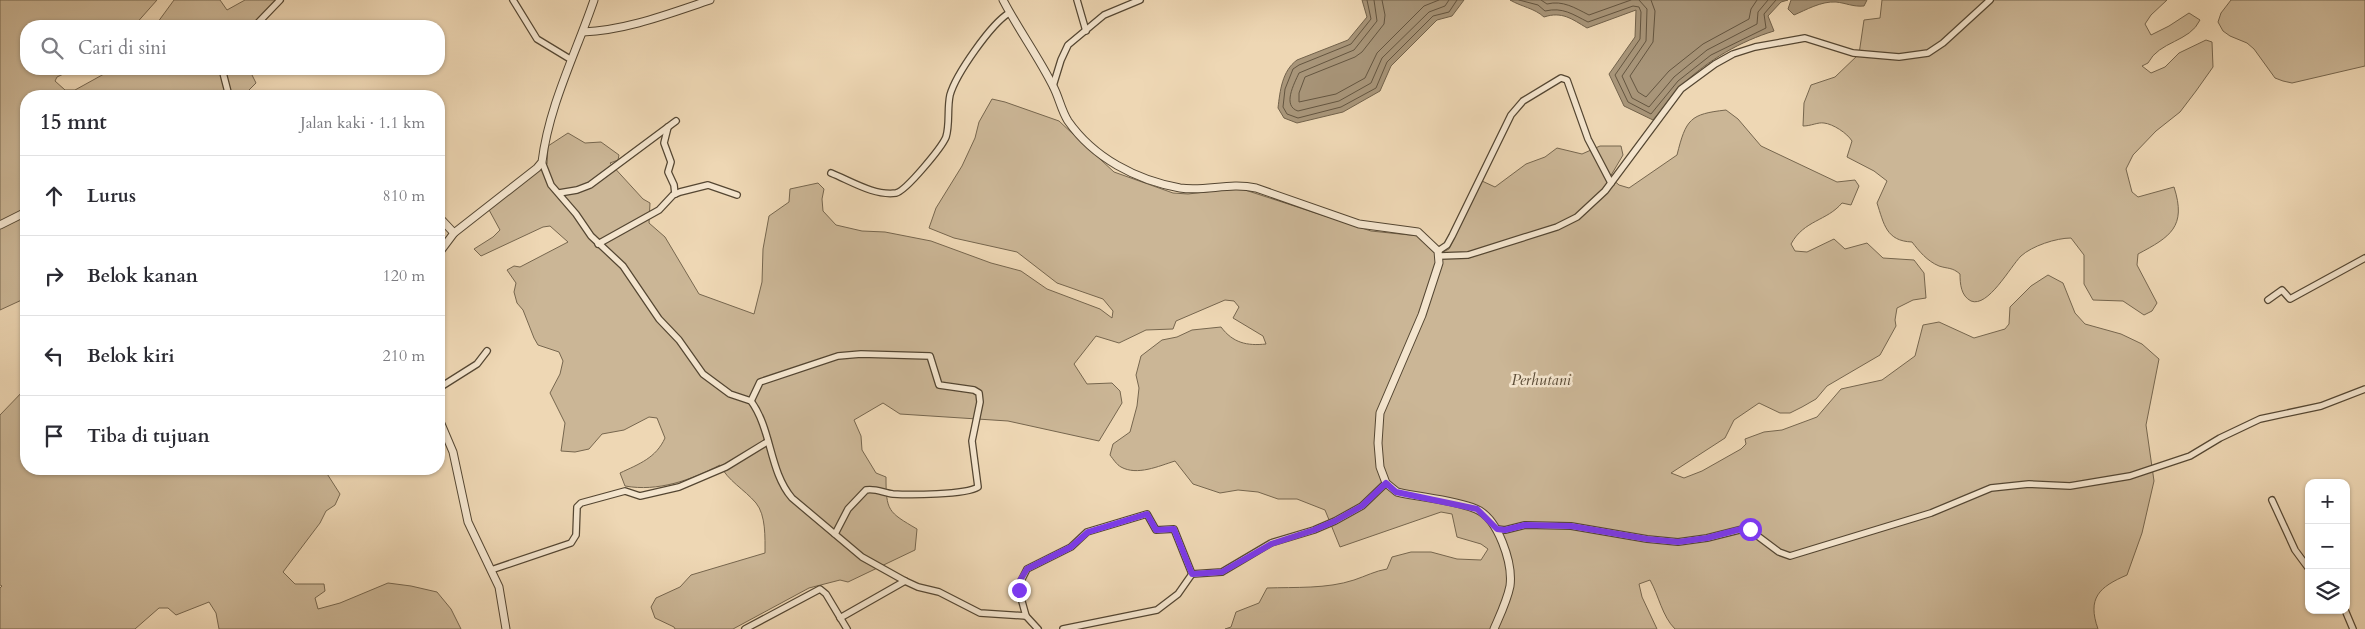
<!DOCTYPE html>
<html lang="id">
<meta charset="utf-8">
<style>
:root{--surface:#fff;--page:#f7f7f7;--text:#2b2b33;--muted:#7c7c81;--line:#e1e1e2}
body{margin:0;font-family:Cardo,serif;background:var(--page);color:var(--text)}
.controls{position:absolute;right:15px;bottom:15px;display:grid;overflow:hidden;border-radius:10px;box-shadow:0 1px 4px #0004}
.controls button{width:45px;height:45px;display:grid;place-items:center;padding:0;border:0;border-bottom:1px solid var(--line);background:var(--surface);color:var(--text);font:25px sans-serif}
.stop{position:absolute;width:15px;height:15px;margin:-11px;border:4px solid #7c3aed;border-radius:50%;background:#fff}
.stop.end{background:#7c3aed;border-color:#fff;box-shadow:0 1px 5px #0008}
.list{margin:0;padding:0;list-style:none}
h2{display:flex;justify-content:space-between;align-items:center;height:65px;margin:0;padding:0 20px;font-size:21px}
h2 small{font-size:16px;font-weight:400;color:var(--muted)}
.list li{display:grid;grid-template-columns:32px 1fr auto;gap:15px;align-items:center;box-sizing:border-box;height:80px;padding:0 20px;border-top:1px solid var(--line)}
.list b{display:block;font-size:19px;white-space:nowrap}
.list em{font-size:16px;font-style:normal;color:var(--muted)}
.icon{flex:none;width:28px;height:28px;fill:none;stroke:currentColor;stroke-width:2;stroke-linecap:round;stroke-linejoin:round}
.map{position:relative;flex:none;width:2365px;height:629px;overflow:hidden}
.search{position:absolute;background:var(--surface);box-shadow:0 1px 4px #0004;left:20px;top:20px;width:425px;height:55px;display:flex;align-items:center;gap:12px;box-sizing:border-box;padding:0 18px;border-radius:20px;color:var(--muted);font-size:19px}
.panel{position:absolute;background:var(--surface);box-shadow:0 1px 4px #0004;left:20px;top:90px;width:425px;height:385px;border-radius:20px}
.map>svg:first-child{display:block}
.green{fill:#cbb696;stroke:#76664e}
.water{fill:#a89579;stroke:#72624b}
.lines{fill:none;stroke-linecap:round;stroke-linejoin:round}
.shore{stroke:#645540;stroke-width:1}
.minor-casing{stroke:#544632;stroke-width:8}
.tertiary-casing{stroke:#544632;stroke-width:9}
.minor{stroke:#f4e5ce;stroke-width:5.5}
.tertiary{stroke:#f4e5ce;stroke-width:7}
.route{stroke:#7c3aed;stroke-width:6}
.labels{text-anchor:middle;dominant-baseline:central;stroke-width:5;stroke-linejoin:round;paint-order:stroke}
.park-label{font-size:16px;font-style:italic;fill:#5c4d38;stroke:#f4e5ce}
</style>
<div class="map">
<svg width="2365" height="629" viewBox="0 0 2365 629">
<rect width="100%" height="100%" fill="#eed7b4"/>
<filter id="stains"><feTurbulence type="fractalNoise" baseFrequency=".004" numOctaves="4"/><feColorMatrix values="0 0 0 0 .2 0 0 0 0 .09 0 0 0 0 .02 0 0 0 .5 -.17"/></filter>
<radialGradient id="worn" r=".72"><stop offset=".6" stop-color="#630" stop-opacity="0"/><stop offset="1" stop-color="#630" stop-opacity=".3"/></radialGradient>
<g class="green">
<path d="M0 0H157L134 26H26V69H74L57 77 55 81 65 90H75L113 69H249L256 83 243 96H26V298L0 310Z"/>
<path d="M174 0H220L227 10 245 0H276L251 26H155Z"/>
<path d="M1882 0H2167L2151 15 2145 24 2151 35 2169 26 2189 13 2200 20C2190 42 2159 41 2148 63L2142 66 2151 73 2165 67 2179 53 2206 40 2212 42 2213 67 2196 91 2180 112 2156 131 2133 155 2126 169 2132 192 2138 197 2174 187C2187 227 2170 237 2138 254L2137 265 2157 303 2152 311 2144 315 2123 301 2093 300 2084 284V255L2071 238C2056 238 2032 246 2021 256 2010 267 1988 308 1971 301 1961 296 1960 284 1960 274 1952 267 1948 269 1939 266 1927 261 1919 251 1912 242 1886 241 1884 224 1877 203L1887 181 1874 171 1847 157 1852 141C1847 133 1833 124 1824 123 1818 122 1811 126 1803 126L1804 103 1811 85 1835 77 1859 54 1864 20 1880 18Z"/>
<path d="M2231 0H2365V66L2292 83 2283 81 2275 78 2254 49 2247 43 2230 36 2223 31 2218 22 2221 13Z"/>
<path d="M992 99 1005 102 1059 121 1114 172 1173 193 1188 194 1239 188 1371 231 1419 236 1437 255 1449 249 1482 181 1495 187 1526 164 1545 157 1557 148 1582 154 1600 146H1621L1623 155 1610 177 1619 185 1629 188 1677 155C1686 119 1690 114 1726 110L1738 119 1761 146 1837 182 1855 180 1859 186 1851 205 1842 203C1827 221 1804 220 1791 244L1795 251 1807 252 1834 239 1845 249 1867 243 1883 258 1914 260 1924 273 1926 298 1913 300 1897 308 1895 320 1896 326 1880 355 1827 386 1816 399 1802 407 1790 413H1780L1759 403 1734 420 1725 438 1671 473 1684 478 1702 471 1741 449 1746 444 1745 439 1764 432 1782 430 1817 417 1841 389 1882 380 1915 356 1923 325 1939 322 1974 338 2005 329 2009 324 2010 307 2031 286 2048 275 2063 283 2075 313 2085 324 2121 334 2142 344 2159 359 2146 425 2154 481 2142 533 2127 575C2099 587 2087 598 2098 629H1675C1662 616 1659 596 1650 580L1639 584 1642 597 1657 629H1225L1231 627 1236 612 1259 603 1267 588C1295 587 1327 589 1354 580 1366 576 1375 571 1387 569L1392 557 1411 552H1431L1457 559 1481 560 1488 549 1481 544 1457 537 1452 514 1441 512 1340 547 1325 510 1297 499H1278L1258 492 1238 490 1220 493 1193 484 1175 461C1159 466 1137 476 1121 467 1117 465 1113 459 1110 455L1113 444 1130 432 1137 406 1139 388 1136 375 1141 356 1162 340 1177 337 1192 330 1221 327C1233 343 1247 346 1266 344L1263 336 1233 318 1239 307 1234 301 1225 300 1176 321 1173 329 1146 330 1119 343 1096 336 1074 364 1087 384 1112 383 1120 391 1122 403 1099 441 1008 421 900 414 883 403 854 420 861 436 862 450 876 473 886 477C886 511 888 512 917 529L915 550 848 582 840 580 809 588 733 629H675L674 627 655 618 651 607 656 598 680 587 691 575 765 553C765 538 766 515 756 503 744 489 728 481 720 465 691 480 658 492 625 486L620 473C639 464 656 458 665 438L657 418 649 417 624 430 602 434 589 449 575 452 561 451 565 423 550 393 560 374 563 361 559 352 538 345 534 338 523 310 517 303 514 292 516 283 507 270 514 266 520 267 568 242 550 226 543 227 481 256 474 249 493 237 500 230 488 208 547 164 548 146 568 133 585 143 601 142 619 155 618 160 610 163 643 199 650 203 649 223 665 237 699 294 754 314 762 282 763 249 769 216 789 202 790 189 818 183 824 189 822 199 823 211 836 225 862 231 885 232 931 241 991 263 1021 271 1047 289 1100 309 1112 318 1113 311 1103 299 1057 283 1017 252 954 238 929 228 936 208 962 166 975 138 979 122Z"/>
<path d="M26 388V469H324L340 494 335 505 326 511 320 523 283 572 295 584H324L325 591 315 598 318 609 340 603 388 583 411 586 437 592 451 609 461 629H219L216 613 209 602 176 615 168 608H159L135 629H0V588L2 586 0 585V415Z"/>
</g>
<g class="water">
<path d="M1362 0H1464L1452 16 1437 20 1391 66 1380 91 1343 112 1297 123 1284 118 1278 108C1280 91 1282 71 1297 60L1348 40 1367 17Z"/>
<path d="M1510 0H1788L1781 2 1768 16 1774 31C1741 41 1708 60 1682 85 1671 95 1663 109 1653 120L1624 106 1609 74 1635 37 1636 10 1587 28C1572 19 1562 11 1544 17 1534 8 1522 7 1510 0Z"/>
<path d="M1791 0H1867L1864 6C1853 7 1846 3 1836 2 1821 1 1806 10 1794 15L1788 9Z"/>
</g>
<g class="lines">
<g class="shore">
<path d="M1367 0 1371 19 1351 44 1299 65 1293 69 1285 89 1283 107 1287 114 1298 118 1341 107 1376 88 1387 62 1433 16 1449 12 1457 0"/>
<path d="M1374 0 1377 21 1354 50 1299 73C1294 84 1282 106 1298 111L1339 101 1371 83 1382 58 1429 12 1445 6 1449 0"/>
<path d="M1382 0 1385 15 1384 24 1362 52 1355 57 1305 77 1299 93V102L1336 94 1365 78 1377 53 1424 6 1439 0"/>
<path d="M1519 0 1538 5 1545 11C1563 7 1572 14 1588 22L1633 6 1639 7 1641 12 1640 39 1615 75 1628 102 1651 114 1678 81 1711 55 1766 28 1764 14 1776 0"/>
<path d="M1541 0 1547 4C1563 0 1575 8 1589 15L1631 0"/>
<path d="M1639 0 1647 9 1646 41 1622 76 1632 98 1649 107 1674 77 1707 50 1757 24 1758 12 1768 0"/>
<path d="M1651 0 1655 11 1653 42 1630 76 1638 92 1646 97 1669 71 1703 44 1749 19 1751 9 1757 0"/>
</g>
<g class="minor-casing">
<g id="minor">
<path d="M513 0 537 39 570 59"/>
<path d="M1077 0 1086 31"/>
<path d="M255 26 280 0"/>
<path d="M222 69 229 96"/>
<path d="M1053 86 1061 60 1068 45 1104 15 1140 0"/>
<path d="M668 127 664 143 671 162 668 172 674 185 675 194"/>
<path d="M542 162 551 185 576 214 591 236 623 266 659 319 679 340 703 374 730 394 751 401C772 430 769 471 792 498L862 557 905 581 918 587 939 592 980 613 1026 616 1038 629"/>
<path d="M831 173C851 181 874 196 896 193 906 191 942 147 946 137 950 124 947 109 950 95 956 74 991 24 1009 13"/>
<path d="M559 193 577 190 590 185 676 121"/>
<path d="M598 244 659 210 673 195 680 192 708 185 737 195"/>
<path d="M1438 251 1447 245 1452 236 1511 115 1523 101 1561 78 1567 80 1588 139 1611 183"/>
<path d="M1440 256 1468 255 1557 227 1577 217 1605 191 1681 89 1715 64 1733 54 1755 47 1805 38 1853 53 1899 57 1928 53 1943 43 1990 0"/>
<path d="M2268 300 2282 290 2290 299 2365 258"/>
<path d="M439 388 477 364 487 351"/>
<path d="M751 401 760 382 838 356 861 354 930 356 939 385 974 390 979 393 980 402 972 441 978 487C966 495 909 495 893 494 884 493 875 488 866 490L848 509 835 534"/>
<path d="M2272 500 2295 550 2309 569"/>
<path d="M1497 529 1505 530 1525 525 1571 526 1647 539 1678 542 1707 538 1747 528 1779 552 1790 556 1931 513 1991 488 2029 484 2070 486 2130 476 2190 456 2220 438 2260 419 2321 406 2365 389"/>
<path d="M491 570 571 543 576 535 577 507 581 503 625 491 640 496 679 487 726 467 767 442"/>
<path d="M2345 610 2353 629"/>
<path d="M1026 616 1018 587 1027 569 1071 547 1087 532 1147 514 1156 530 1174 529 1192 574"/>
<path d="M840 618 905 581"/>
<path d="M745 629 820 589 826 594 847 629"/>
<path d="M1063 629 1157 610 1178 594 1192 574 1222 572 1271 543 1314 530 1335 521 1362 506 1386 483"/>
</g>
</g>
<g class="tertiary-casing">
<g id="tertiary">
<path d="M1003 0C1018 29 1038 56 1053 86 1059 97 1061 110 1068 121 1094 158 1136 180 1180 188 1206 192 1229 182 1256 188L1359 224 1418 232 1438 251 1439 263 1422 315 1380 413 1378 443 1380 467 1386 483 1397 492C1422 498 1451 499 1476 509 1498 518 1513 563 1510 586 1507 601 1500 615 1494 629"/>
<path d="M583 32C627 30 668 14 710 0"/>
<path d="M439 217 454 233"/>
<path d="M0 225 26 212"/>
<path d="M439 253 454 233 537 168 542 162C549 105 576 53 594 0"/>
<path d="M439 419 453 452 468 522 499 587 506 629"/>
</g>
</g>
<use href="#minor" class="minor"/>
<use href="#tertiary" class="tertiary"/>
</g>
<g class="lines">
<path class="route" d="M1019 590V582L1027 569 1071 547 1088 532 1147 514 1156 530 1174 529 1192 574 1222 572 1271 544 1314 530 1335 521 1362 506 1386 483 1396 492 1477 509 1497 529 1505 530 1525 525 1571 526 1647 539 1678 542 1707 538 1741 529H1750"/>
</g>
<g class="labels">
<g class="park-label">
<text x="1541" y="380">Perhutani</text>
</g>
</g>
<rect width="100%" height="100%" filter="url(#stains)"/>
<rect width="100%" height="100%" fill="url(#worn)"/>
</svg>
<div class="controls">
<button>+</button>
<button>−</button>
<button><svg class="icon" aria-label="layers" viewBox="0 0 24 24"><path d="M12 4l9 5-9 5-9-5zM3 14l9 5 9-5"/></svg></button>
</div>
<div class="stop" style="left:1750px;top:529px"></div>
<div class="stop end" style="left:1019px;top:590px"></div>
<div class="search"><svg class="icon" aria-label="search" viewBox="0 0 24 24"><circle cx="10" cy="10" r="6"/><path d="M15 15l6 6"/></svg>Cari di sini</div>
<section class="panel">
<h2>15 mnt<small>Jalan kaki · 1.1 km</small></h2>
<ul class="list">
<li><svg class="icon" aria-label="ahead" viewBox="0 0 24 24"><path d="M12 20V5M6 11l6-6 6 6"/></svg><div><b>Lurus</b></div><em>810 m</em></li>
<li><svg class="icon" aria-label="right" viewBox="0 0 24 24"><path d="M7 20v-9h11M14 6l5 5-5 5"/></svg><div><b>Belok kanan</b></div><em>120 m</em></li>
<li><svg class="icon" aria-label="left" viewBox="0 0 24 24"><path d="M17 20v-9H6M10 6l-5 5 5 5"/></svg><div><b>Belok kiri</b></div><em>210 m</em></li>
<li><svg class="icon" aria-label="arrive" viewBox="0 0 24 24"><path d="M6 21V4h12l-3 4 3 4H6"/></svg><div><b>Tiba di tujuan</b></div></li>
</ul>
</section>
</div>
